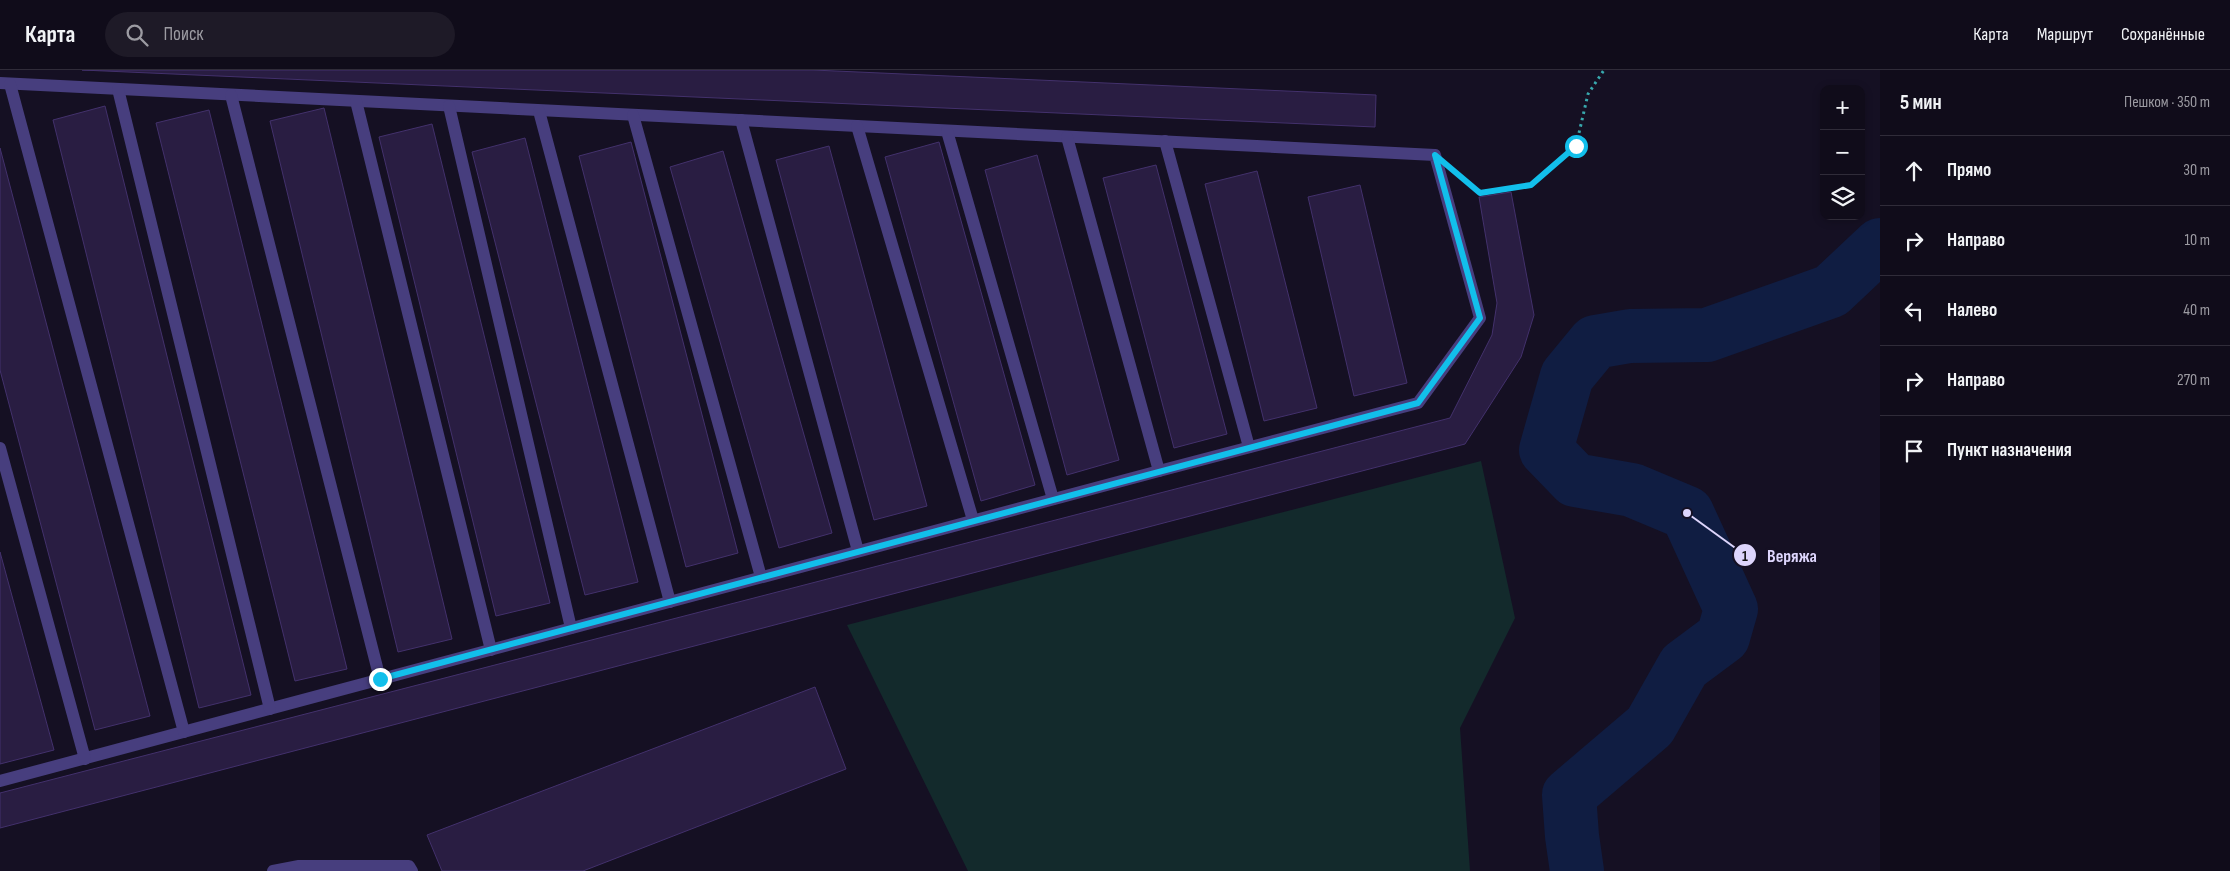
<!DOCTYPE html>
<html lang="ru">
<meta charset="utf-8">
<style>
:root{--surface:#100c1a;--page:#1e1a27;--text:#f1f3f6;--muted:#9c9ba2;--line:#302c39}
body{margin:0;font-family:"Sofia Sans Condensed",sans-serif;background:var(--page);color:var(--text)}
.controls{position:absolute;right:15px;top:15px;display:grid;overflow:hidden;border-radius:10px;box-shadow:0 2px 8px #0003}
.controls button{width:45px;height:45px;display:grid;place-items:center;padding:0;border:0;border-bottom:1px solid var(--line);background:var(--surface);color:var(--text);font:25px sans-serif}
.stop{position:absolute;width:15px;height:15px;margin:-11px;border:4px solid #12bfeb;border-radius:50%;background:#fff}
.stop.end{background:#12bfeb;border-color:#fff;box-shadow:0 1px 5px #0008}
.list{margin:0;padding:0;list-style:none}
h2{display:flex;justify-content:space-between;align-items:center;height:65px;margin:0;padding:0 20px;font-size:21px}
h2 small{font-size:16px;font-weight:400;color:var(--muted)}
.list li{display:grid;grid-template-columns:32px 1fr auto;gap:15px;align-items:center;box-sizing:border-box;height:70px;padding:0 20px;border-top:1px solid var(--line)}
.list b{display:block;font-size:19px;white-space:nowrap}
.list em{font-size:16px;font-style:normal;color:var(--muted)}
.icon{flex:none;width:28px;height:28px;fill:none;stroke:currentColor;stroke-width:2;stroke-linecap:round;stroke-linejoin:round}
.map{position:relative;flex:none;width:1880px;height:801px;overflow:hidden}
header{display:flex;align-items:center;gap:30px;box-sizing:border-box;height:70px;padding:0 25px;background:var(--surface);border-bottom:1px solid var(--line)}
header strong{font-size:24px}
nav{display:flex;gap:28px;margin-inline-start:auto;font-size:18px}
.search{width:350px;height:45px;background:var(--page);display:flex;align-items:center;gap:12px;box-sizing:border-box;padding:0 18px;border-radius:28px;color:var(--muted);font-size:19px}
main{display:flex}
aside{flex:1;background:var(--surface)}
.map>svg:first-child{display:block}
.green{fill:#132a2c}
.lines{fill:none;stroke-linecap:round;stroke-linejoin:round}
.river{stroke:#101d42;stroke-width:54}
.building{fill:#291d42;stroke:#43316c}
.path{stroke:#38a8ad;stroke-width:3;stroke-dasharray:2.5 4;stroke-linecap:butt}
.lane{stroke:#473e7e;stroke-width:12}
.route{stroke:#12bfeb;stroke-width:6}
.leader{fill:none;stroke:#ddd5fc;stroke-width:2}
.callout-dot{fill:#ddd5fc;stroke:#151023;stroke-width:2}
.mark-label{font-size:15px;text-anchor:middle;font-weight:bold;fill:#111}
.callout-label{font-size:18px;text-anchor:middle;font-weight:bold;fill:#ddd5fc;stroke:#151023;stroke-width:5;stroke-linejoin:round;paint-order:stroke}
</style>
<header>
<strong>Карта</strong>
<div class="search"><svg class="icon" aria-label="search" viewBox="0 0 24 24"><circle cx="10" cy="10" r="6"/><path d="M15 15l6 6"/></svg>Поиск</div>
<nav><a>Карта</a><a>Маршрут</a><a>Сохранённые</a></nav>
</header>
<main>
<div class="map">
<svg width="1880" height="801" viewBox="0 0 1880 801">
<rect width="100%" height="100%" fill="#151023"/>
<path class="green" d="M1481 391 1515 548 1460 658 1470 801H968L847 555Z"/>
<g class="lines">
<path class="river" d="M1577 801 1572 766 1569 725 1650 656 1684 596 1723 567 1731 539 1687 443 1632 420 1575 410 1546 380 1567 306 1595 272 1630 266 1707 265 1831 221 1880 175"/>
</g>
<g class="building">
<path d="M82 0H813L1376 25 1375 57Z"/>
<path d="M105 36 251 625 199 638 53 50Z"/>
<path d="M324 38 452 569 398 582 270 51Z"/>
<path d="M209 40 347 599 295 611 156 53Z"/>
<path d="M432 54 550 533 496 546 379 67Z"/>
<path d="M525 68 638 512 585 525 472 82Z"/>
<path d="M631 72 738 483 686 497 579 86Z"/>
<path d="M939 72 1035 415 981 431 885 87Z"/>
<path d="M829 76 927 436 874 450 776 90Z"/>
<path d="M0 78 150 646 95 660 0 300Z"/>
<path d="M723 81 832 463 779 478 670 97Z"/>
<path d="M1037 85 1119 390 1067 405 985 100Z"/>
<path d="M1156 95 1227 364 1174 378 1103 108Z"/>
<path d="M1257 101 1317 338 1264 351 1205 114Z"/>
<path d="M1360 115 1407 313 1354 326 1308 127Z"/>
<path d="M1511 122 1534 245 1521 287 1465 374 0 758V723L1450 348 1492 265 1497 233 1479 127Z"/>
<path d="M0 482 54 680 0 694Z"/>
<path d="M815 617 846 699 583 801H442L427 765Z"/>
</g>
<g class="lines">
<path class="path" d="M1466 111 1480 123 1531 115 1576 76 1588 24 1604 0"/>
<g class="lane">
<path d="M0 13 1435 85 1480 248 1418 333 1159 401 0 711"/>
<path d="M10 14 184 662"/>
<path d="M118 19 270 639"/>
<path d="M231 25 380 609"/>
<path d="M356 31 491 580"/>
<path d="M449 36 571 558"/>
<path d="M539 41 670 532"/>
<path d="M633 45 761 507"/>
<path d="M741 50 858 481"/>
<path d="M857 56 973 450"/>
<path d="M947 61 1053 429"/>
<path d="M1067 67 1159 401"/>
<path d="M1165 71 1249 377"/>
<path d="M0 378 85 689"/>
<path d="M273 801 299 796H409L412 801"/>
</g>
</g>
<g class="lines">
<path class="route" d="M380 609 1418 333 1480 248 1435 85 1480 123 1531 115 1576 76"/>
</g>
<path class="leader" d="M1687 443L1745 485"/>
<g class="callout-dot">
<circle cx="1687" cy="443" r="5"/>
<circle cx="1745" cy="485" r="12"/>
</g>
<g class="mark-label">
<text x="1745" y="491">1</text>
</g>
<g class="callout-label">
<text x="1792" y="492">Веряжа</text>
</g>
</svg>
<div class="controls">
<button>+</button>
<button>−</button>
<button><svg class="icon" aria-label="layers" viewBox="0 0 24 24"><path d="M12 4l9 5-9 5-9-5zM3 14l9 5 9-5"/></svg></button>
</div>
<div class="stop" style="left:1576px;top:76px"></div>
<div class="stop end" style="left:380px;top:609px"></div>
</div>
<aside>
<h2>5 мин<small>Пешком · 350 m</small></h2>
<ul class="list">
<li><svg class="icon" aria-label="ahead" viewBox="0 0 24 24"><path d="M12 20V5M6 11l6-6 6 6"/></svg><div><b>Прямо</b></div><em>30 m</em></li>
<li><svg class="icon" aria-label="right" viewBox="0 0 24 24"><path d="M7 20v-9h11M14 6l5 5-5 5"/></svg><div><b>Направо</b></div><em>10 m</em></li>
<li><svg class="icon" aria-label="left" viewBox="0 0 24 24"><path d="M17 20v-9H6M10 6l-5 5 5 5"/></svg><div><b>Налево</b></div><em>40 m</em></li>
<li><svg class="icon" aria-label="right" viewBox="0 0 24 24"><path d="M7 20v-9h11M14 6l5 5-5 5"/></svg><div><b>Направо</b></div><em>270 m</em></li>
<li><svg class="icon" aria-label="arrive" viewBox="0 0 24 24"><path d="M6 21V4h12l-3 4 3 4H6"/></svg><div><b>Пункт назначения</b></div></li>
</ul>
</aside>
</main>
